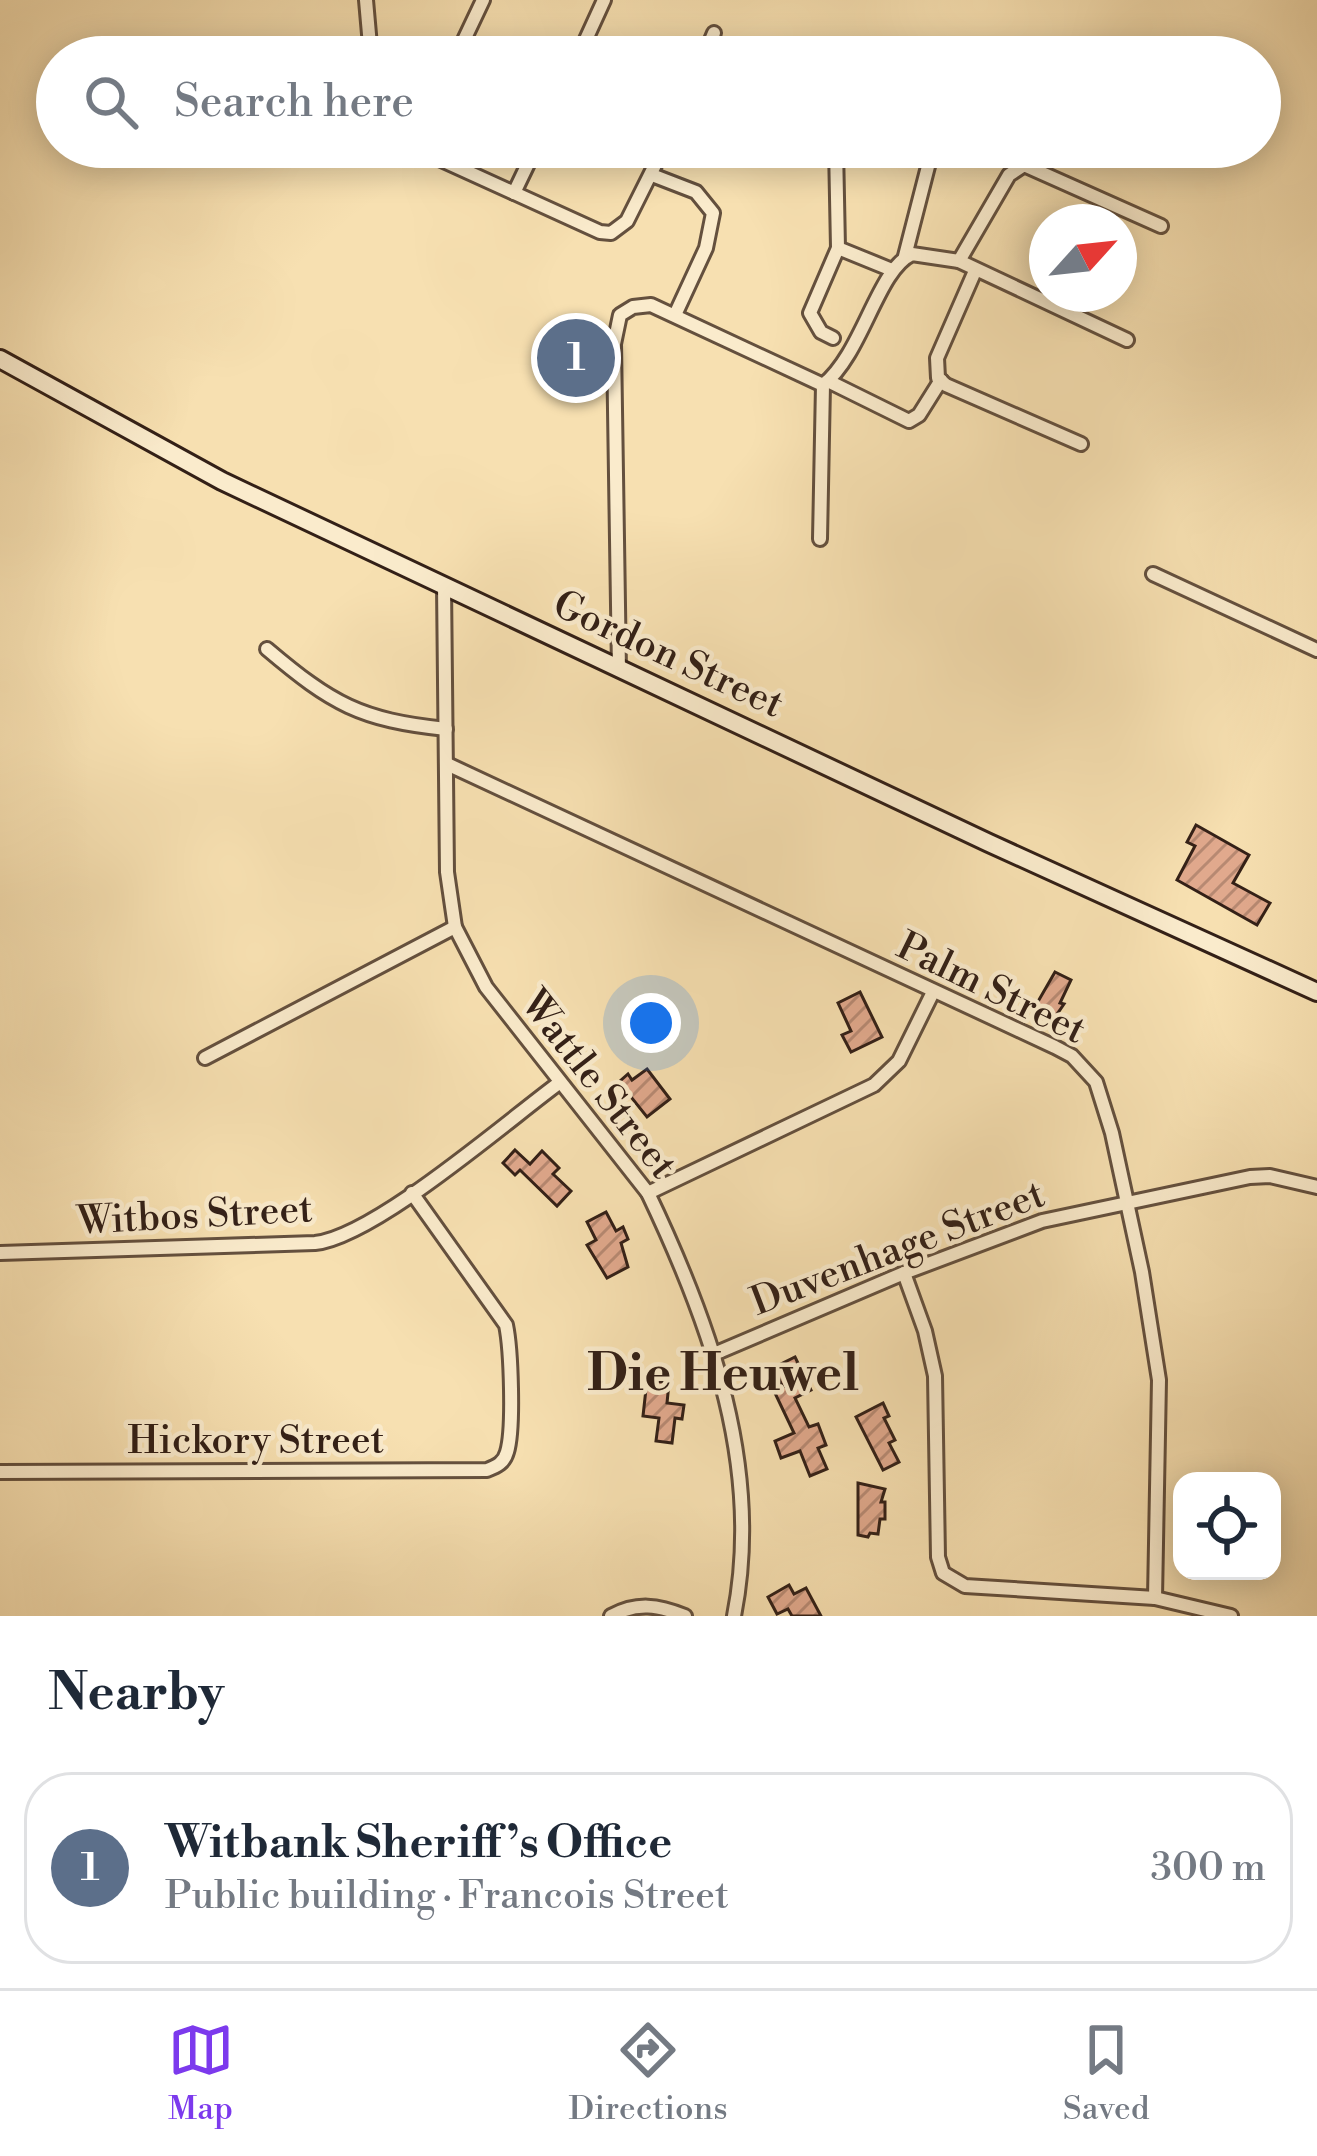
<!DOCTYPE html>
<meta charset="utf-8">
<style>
:root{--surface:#fff;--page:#f2f2f3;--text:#1f2937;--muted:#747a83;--line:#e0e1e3;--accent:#7c3aed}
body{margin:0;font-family:"Libre Bodoni",serif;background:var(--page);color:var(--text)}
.controls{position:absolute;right:36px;bottom:36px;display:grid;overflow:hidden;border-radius:24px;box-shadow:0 6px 30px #0003}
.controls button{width:108px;height:108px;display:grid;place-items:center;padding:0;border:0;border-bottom:3px solid var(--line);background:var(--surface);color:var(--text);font:60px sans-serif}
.compass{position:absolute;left:1029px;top:204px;width:108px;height:108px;border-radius:50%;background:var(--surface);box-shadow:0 6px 30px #0003;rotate:63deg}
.you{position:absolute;left:651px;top:1023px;width:42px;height:42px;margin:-30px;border:9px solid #fff;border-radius:50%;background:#1a73e8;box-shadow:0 0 0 18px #1a73e833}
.badge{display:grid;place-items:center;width:78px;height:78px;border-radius:50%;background:var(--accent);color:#fff;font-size:39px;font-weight:700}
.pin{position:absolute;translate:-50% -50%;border:6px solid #fff;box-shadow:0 3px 12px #0006}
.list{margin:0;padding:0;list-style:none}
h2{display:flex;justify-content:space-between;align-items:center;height:156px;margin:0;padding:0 48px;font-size:51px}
h2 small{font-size:39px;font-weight:400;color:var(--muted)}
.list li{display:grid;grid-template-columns:78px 1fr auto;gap:36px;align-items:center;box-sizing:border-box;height:192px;margin:0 24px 24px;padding:0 24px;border:3px solid var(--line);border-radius:48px}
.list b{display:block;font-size:45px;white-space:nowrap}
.list p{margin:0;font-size:39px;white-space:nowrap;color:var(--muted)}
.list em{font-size:39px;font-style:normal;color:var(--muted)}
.icon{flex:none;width:66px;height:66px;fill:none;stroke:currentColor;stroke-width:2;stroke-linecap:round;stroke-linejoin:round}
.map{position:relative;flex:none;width:1317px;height:1616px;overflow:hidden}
.search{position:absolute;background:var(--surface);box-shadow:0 6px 30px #0003;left:36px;right:36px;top:36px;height:132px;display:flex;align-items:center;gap:30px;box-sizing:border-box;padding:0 42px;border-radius:66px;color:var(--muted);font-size:45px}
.sheet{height:372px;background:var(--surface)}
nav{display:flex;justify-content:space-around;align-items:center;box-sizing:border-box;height:168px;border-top:3px solid var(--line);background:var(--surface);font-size:33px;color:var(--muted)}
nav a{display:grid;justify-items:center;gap:6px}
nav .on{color:var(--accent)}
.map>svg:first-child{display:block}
.building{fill:url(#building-hatch);stroke:#332017;stroke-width:3}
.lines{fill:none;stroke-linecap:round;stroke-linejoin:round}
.street-casing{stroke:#64503e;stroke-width:18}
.secondary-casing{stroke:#332017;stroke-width:22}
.street{stroke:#faebcc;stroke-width:12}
.secondary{stroke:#faebcc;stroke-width:16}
.labels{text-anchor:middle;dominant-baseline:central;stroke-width:9;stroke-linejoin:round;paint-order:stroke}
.street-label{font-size:39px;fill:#332017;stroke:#faebcc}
.district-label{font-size:51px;font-weight:bold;fill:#332017;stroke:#faebcc}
</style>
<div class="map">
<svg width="1317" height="1616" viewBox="0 0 1317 1616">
<defs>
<pattern id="building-hatch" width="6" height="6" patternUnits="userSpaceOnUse" patternTransform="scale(3)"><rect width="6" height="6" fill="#e1a98d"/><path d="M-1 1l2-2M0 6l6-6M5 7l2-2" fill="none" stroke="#b78972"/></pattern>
</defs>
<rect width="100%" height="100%" fill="#f7e0b1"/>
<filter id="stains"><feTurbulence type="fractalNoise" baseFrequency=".00167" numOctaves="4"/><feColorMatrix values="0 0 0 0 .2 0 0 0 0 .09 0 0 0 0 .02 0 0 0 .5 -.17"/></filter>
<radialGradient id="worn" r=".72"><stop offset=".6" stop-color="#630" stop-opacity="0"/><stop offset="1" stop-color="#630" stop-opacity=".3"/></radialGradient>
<g class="building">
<path d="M1196 825 1249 855 1233 883 1270 903 1257 925 1177 880 1195 846 1187 842Z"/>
<path d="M1055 972 1071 980 1060 1003 1064 1004 1049 1026 1034 1019 1040 1006 1036 1005Z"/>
<path d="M860 992 882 1037 851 1052 842 1035 851 1031 838 1003Z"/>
<path d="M647 1069 670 1099 647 1117 619 1082 628 1074 632 1080Z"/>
<path d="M515 1150 530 1164 542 1151 559 1168 553 1174 571 1191 557 1206 520 1170 515 1175 503 1163Z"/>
<path d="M606 1212 616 1231 623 1227 628 1239 621 1243 628 1267 607 1278 587 1245 596 1240 587 1222Z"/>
<path d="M795 1357 811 1390 795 1398 809 1427 818 1424 826 1445 818 1448 827 1469 810 1476 800 1451 781 1458 775 1441 794 1433 774 1391 783 1387 773 1368Z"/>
<path d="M647 1380 669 1383 667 1403 684 1405 682 1419 675 1418 672 1443 656 1441 659 1418 643 1416Z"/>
<path d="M883 1403 889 1416 884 1418 895 1440 889 1443 899 1462 883 1470 856 1417Z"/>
<path d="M858 1483 885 1489 881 1502H885V1519H880L878 1534 870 1533 868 1537 858 1535Z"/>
<path d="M789 1585 794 1594 806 1588 821 1616H792L788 1609 777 1614 768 1597Z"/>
</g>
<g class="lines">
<g class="street-casing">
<g id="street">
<path d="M366 0 371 57"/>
<path d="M456 57 483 0"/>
<path d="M578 57 604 0"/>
<path d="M704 57 714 33"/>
<path d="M413 147 600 232 611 233 627 221 664 147"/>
<path d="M836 147 838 248 892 270"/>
<path d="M652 175 696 192 713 213 706 248 675 315"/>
<path d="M514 193 536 147"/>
<path d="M905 256 933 147"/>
<path d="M959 261 1009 175 1024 165 1161 226"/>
<path d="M975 271 937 358 938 378 946 385 1081 444"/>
<path d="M833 338 821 332 810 313 838 248"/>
<path d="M828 381 909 421 919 415 941 380"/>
<path d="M823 385C863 353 877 270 912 254L959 261 1127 340"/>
<path d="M820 539 823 385"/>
<path d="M1153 574 1317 650"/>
<path d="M444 585 447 872 455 927 486 987 648 1193C711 1325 763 1469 734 1616"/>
<path d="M267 649C332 704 360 720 446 729"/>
<path d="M619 670 614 344 620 315 633 307 651 305 823 385"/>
<path d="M447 764 1055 1047 1072 1056 1096 1082 1112 1133 1142 1272 1159 1380 1155 1598"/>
<path d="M205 1058 455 927"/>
<path d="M648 1193 874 1085 899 1061 933 992"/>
<path d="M0 1253 315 1243C374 1237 506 1122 559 1083"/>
<path d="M904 1273 925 1331 935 1376 938 1557 943 1573 965 1586 1155 1598 1231 1616"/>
<path d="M714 1354 904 1273 1042 1221 1250 1177 1270 1176 1317 1187"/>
<path d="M0 1472 487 1470C497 1466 504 1463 507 1452 514 1429 511 1349 506 1325L412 1193"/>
<path d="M611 1616C637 1602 658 1605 685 1616"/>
</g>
</g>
<g class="secondary-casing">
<path id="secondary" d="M0 359 222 481 989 843 1317 992"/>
</g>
<use href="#street" class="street"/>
<use href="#secondary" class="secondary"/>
</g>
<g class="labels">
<g class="street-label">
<text transform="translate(668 655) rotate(25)">Gordon Street</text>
<text transform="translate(991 989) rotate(26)">Palm Street</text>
<text transform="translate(598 1085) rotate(52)">Wattle Street</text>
<text transform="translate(195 1216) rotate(-3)">Witbos Street</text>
<text transform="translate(898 1249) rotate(-21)">Duvenhage Street</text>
<text x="256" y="1441">Hickory Street</text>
</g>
<g class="district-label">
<text x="723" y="1375">Die Heuwel</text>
</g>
</g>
<rect width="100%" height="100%" filter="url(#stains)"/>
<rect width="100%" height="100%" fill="url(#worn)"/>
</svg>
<div class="controls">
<button><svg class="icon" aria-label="locate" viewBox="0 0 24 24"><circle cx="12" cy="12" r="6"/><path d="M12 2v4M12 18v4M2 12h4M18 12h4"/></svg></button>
</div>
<svg class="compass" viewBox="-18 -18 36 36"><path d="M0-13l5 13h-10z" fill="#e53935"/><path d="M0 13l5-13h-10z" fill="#747a83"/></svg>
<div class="you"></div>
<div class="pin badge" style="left:576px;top:358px;background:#5c6f8a">1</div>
<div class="search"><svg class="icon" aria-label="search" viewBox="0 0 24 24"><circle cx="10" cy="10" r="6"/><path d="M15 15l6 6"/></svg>Search here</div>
</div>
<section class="sheet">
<h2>Nearby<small></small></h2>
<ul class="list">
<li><span class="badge" style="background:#5c6f8a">1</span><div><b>Witbank Sheriff’s Office</b><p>Public building · Francois Street</p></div><em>300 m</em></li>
</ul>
</section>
<nav>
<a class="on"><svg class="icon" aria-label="map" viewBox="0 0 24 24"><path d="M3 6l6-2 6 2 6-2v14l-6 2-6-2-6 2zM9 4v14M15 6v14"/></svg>Map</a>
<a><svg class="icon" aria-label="directions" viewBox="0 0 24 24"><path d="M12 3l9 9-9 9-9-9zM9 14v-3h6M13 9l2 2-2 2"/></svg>Directions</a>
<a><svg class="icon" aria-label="saved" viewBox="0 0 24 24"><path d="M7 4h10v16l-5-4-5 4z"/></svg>Saved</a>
</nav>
